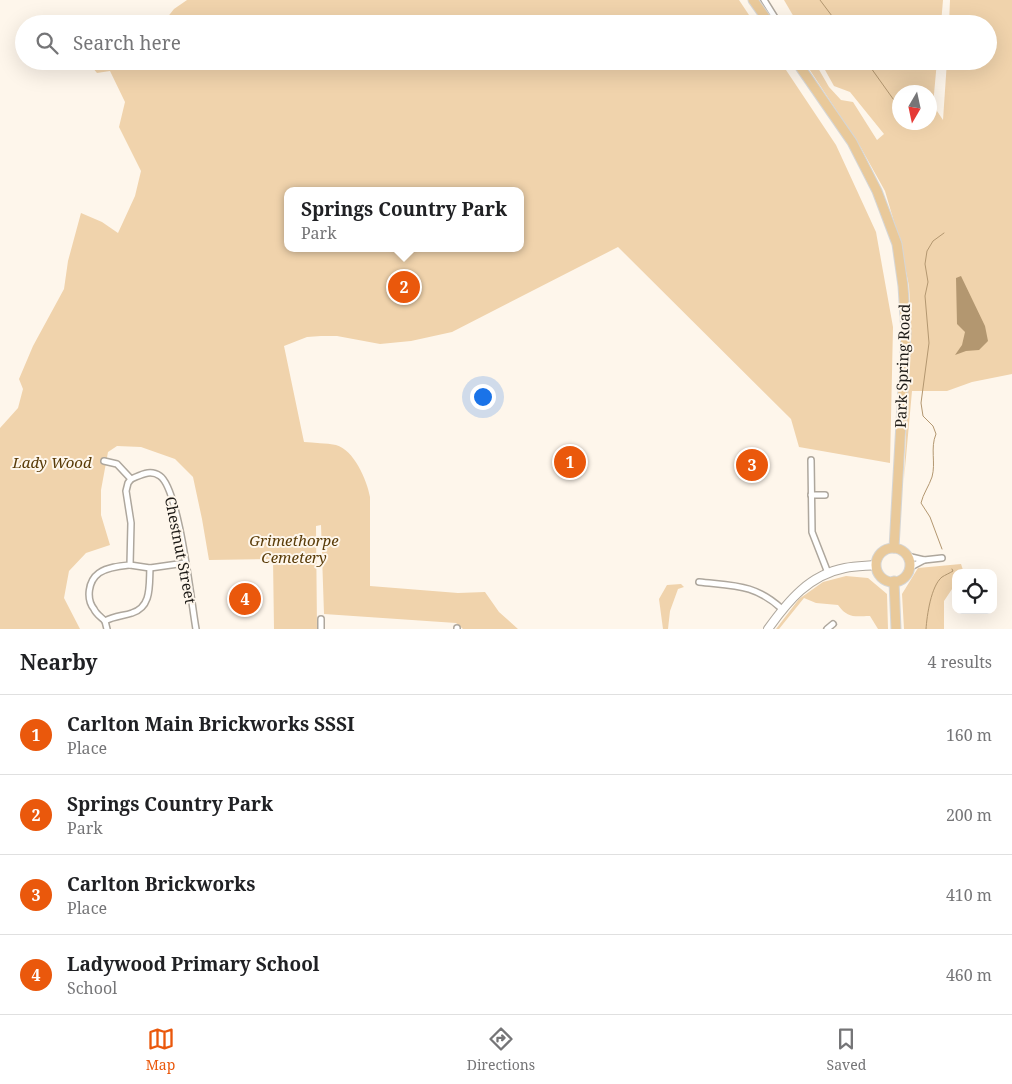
<!DOCTYPE html>
<style>
:root{--surface:#fff;--page:#f6f6f6;--text:#202124;--muted:#757577;--line:#e0e0e0;--accent:#ea580c}
body{margin:0;font-family:"Noto Serif",serif;background:var(--page);color:var(--text)}
.controls{position:absolute;right:15px;bottom:15px;display:grid;overflow:hidden;border-radius:10px;box-shadow:0 5px 20px #0002}
.controls button{width:45px;height:45px;display:grid;place-items:center;padding:0;border:0;border-bottom:1px solid var(--line);background:var(--surface);color:var(--text);font:25px sans-serif}
.compass{position:absolute;left:892px;top:85px;width:45px;height:45px;border-radius:50%;background:var(--surface);box-shadow:0 5px 20px #0002;rotate:189deg}
.you{position:absolute;left:482px;top:396px;width:18px;height:18px;margin:-12px;border:4px solid #fff;border-radius:50%;background:#1a73e8;box-shadow:0 0 0 8px #1a73e833}
.badge{display:grid;place-items:center;width:32px;height:32px;border-radius:50%;background:var(--accent);color:#fff;font-size:16px;font-weight:700}
.pin{position:absolute;translate:-50% -50%;border:2px solid #fff;box-shadow:0 1px 5px #0006}
.popup{position:absolute;left:284px;top:187px;width:240px;height:65px;box-sizing:border-box;display:grid;place-content:center;border-radius:10px;background:var(--surface);filter:drop-shadow(0 1px 4px #0005);font-size:16px;white-space:nowrap;color:var(--muted)}
.popup b{font-size:19px;color:var(--text)}
.popup::after{content:'';position:absolute;left:50%;top:100%;margin-left:-10px;border:10px solid transparent;border-top-color:var(--surface)}
.list{margin:0;padding:0;list-style:none}
h2{display:flex;justify-content:space-between;align-items:center;height:65px;margin:0;padding:0 20px;font-size:21px}
h2 small{font-size:16px;font-weight:400;color:var(--muted)}
.list li{display:grid;grid-template-columns:32px 1fr auto;gap:15px;align-items:center;box-sizing:border-box;height:80px;padding:0 20px;border-top:1px solid var(--line)}
.list b{display:block;font-size:19px;white-space:nowrap}
.list p{margin:0;font-size:16px;white-space:nowrap;color:var(--muted)}
.list em{font-size:16px;font-style:normal;color:var(--muted)}
.icon{flex:none;width:28px;height:28px;fill:none;stroke:currentColor;stroke-width:2;stroke-linecap:round;stroke-linejoin:round}
.map{position:relative;flex:none;width:1012px;height:629px;overflow:hidden}
.search{position:absolute;background:var(--surface);box-shadow:0 5px 20px #0002;left:15px;right:15px;top:15px;height:55px;display:flex;align-items:center;gap:12px;box-sizing:border-box;padding:0 18px;border-radius:28px;color:var(--muted);font-size:19px}
.sheet{height:385px;background:var(--surface)}
nav{display:flex;justify-content:space-around;align-items:center;box-sizing:border-box;height:70px;border-top:1px solid var(--line);background:var(--surface);font-size:14px;color:var(--muted)}
nav a{display:grid;justify-items:center;gap:2px}
nav .on{color:var(--accent)}
.map>svg:first-child{display:block}
.green{fill:#f0d3ac;fill-rule:evenodd}
.water{fill:#b39770}
.lines{fill:none;stroke-linecap:round;stroke-linejoin:round}
.stream{stroke:#b39770;stroke-width:1}
.street-casing{stroke:#aea79d;stroke-width:8}
.secondary-casing{stroke:#aea79d;stroke-width:10}
.primary-casing{stroke:#d6d6d5;stroke-width:11}
.street{stroke:#fff;stroke-width:5}
.secondary{stroke:#fff;stroke-width:8}
.primary{stroke:#e9c99a;stroke-width:9}
.labels{text-anchor:middle;dominant-baseline:central;stroke-width:4;stroke-linejoin:round;paint-order:stroke}
.street-label{font-size:15px;fill:#1e1b17;stroke:#fef6eb}
.park-label{font-size:15px;font-style:italic;fill:#593b08;stroke:#fef6eb}
</style>
<div class="map">
<svg width="1012" height="629" viewBox="0 0 1012 629">
<rect width="100%" height="100%" fill="#fef6eb"/>
<g class="green">
<path d="M187 0H739L755 24H162L174 9Z"/>
<path d="M784 0H943L941 24H798Z"/>
<path d="M950 0H1012V374L972 382 947 391H912L904 479 911 322 909 286 900 242 885 191 861 148 804 61H814L829 87 841 100 853 102 877 140 884 134 850 92 834 86 820 61H937L933 105 943 120 947 61H988V24H949ZM900 92H930V122H900Z"/>
<path d="M95 61H780L836 145 876 232 893 327 890 463 799 447 791 419 618 247 452 332 411 341 380 344 337 336H321L307 337 284 346 304 442C314 443 326 443 336 445 354 450 367 480 370 497V586L458 593 485 592 499 612 518 629H463L456 623 324 614 321 525 316 526 317 629H274L273 559 209 560 202 519 193 477 175 459 141 447 117 446 108 452 101 490V515L110 545 86 553 69 571 64 598 80 629H0V428L18 408 23 389 19 379 33 346 64 289 68 261 81 213 102 222 118 233 135 196 141 171 119 127 125 102 110 71 97 73 92 67ZM288 191H520V248H288Z"/>
<path d="M961 564 964 573H956V583L944 601V629H904L902 594 918 568Z"/>
<path d="M846 576 868 578 887 594 888 629H878L870 616C855 616 848 619 838 605L816 603 804 598 779 629H776L799 599 823 582Z"/>
<path d="M681 584 684 587 678 589 670 611 668 629H663L659 599 667 585Z"/>
</g>
<path class="water" d="M961 276 985 326 988 341 979 350 966 351 955 355 962 345 965 332 957 324 956 278Z"/>
<g class="lines">
<g class="stream">
<path d="M820 0 838 24"/>
<path d="M866 61 896 103"/>
<path d="M942 549 930 517 921 503C923 494 929 486 932 477 936 463 930 448 936 434L933 426 923 416 921 403 929 343 925 296 928 282 925 264 927 251 933 241 944 233"/>
<path d="M926 629C927 615 931 586 942 577 945 575 950 573 953 571L952 569"/>
</g>
<g class="street-casing">
<g id="street">
<path d="M764 0 779 24"/>
<path d="M811 460 812 532 828 573"/>
<path d="M104 461 117 464 131 479"/>
<path d="M131 479C141 475 150 469 160 476 179 489 191 601 196 629"/>
<path d="M811 495H825"/>
<path d="M907 556 924 560"/>
<path d="M130 565 150 568 185 563"/>
<path d="M909 568 924 560 942 558"/>
<path d="M699 582C734 586 755 584 782 609"/>
<path d="M105 621C101 617 96 614 94 609 86 599 88 581 99 573 108 567 120 566 130 565L131 523 126 491 128 483 131 479"/>
<path d="M105 621C114 616 123 616 132 613 152 607 149 585 150 568"/>
<path d="M105 621 107 629"/>
<path d="M321 629V619"/>
<path d="M457 629V628"/>
<path d="M827 629 833 624"/>
</g>
</g>
<g class="secondary-casing">
<path id="secondary" d="M768 629C788 601 809 575 845 568 855 566 866 566 876 565"/>
</g>
<g class="primary-casing">
<g id="primary">
<path d="M753 0 770 24"/>
<path d="M796 61 852 142 877 191 897 244 903 286 906 333 894 548"/>
<circle cx="893" cy="565" r="17"/>
<path d="M894 581 896 629"/>
</g>
</g>
<use href="#street" class="street"/>
<use href="#secondary" class="secondary"/>
<use href="#primary" class="primary"/>
</g>
<g class="labels">
<g class="street-label">
<text transform="translate(902 366) rotate(-88)">Park Spring Road</text>
<text transform="translate(181 550) rotate(79)">Chestnut Street</text>
</g>
<g class="park-label">
<text x="52" y="462">Lady Wood</text>
<text x="294" y="540">Grimethorpe<tspan x="294" dy="17">Cemetery</tspan></text>
</g>
</g>
</svg>
<div class="controls">
<button><svg class="icon" aria-label="locate" viewBox="0 0 24 24"><circle cx="12" cy="12" r="6"/><path d="M12 2v4M12 18v4M2 12h4M18 12h4"/></svg></button>
</div>
<svg class="compass" viewBox="-18 -18 36 36"><path d="M0-13l5 13h-10z" fill="#e53935"/><path d="M0 13l5-13h-10z" fill="#757577"/></svg>
<div class="you"></div>
<div class="pin badge" style="left:570px;top:462px">1</div>
<div class="pin badge" style="left:404px;top:287px">2</div>
<div class="popup"><b>Springs Country Park</b>Park</div>
<div class="pin badge" style="left:752px;top:465px">3</div>
<div class="pin badge" style="left:245px;top:599px">4</div>
<div class="search"><svg class="icon" aria-label="search" viewBox="0 0 24 24"><circle cx="10" cy="10" r="6"/><path d="M15 15l6 6"/></svg>Search here</div>
</div>
<section class="sheet">
<h2>Nearby<small>4 results</small></h2>
<ul class="list">
<li><span class="badge">1</span><div><b>Carlton Main Brickworks SSSI</b><p>Place</p></div><em>160 m</em></li>
<li><span class="badge">2</span><div><b>Springs Country Park</b><p>Park</p></div><em>200 m</em></li>
<li><span class="badge">3</span><div><b>Carlton Brickworks</b><p>Place</p></div><em>410 m</em></li>
<li><span class="badge">4</span><div><b>Ladywood Primary School</b><p>School</p></div><em>460 m</em></li>
</ul>
</section>
<nav>
<a class="on"><svg class="icon" aria-label="map" viewBox="0 0 24 24"><path d="M3 6l6-2 6 2 6-2v14l-6 2-6-2-6 2zM9 4v14M15 6v14"/></svg>Map</a>
<a><svg class="icon" aria-label="directions" viewBox="0 0 24 24"><path d="M12 3l9 9-9 9-9-9zM9 14v-3h6M13 9l2 2-2 2"/></svg>Directions</a>
<a><svg class="icon" aria-label="saved" viewBox="0 0 24 24"><path d="M7 4h10v16l-5-4-5 4z"/></svg>Saved</a>
</nav>
